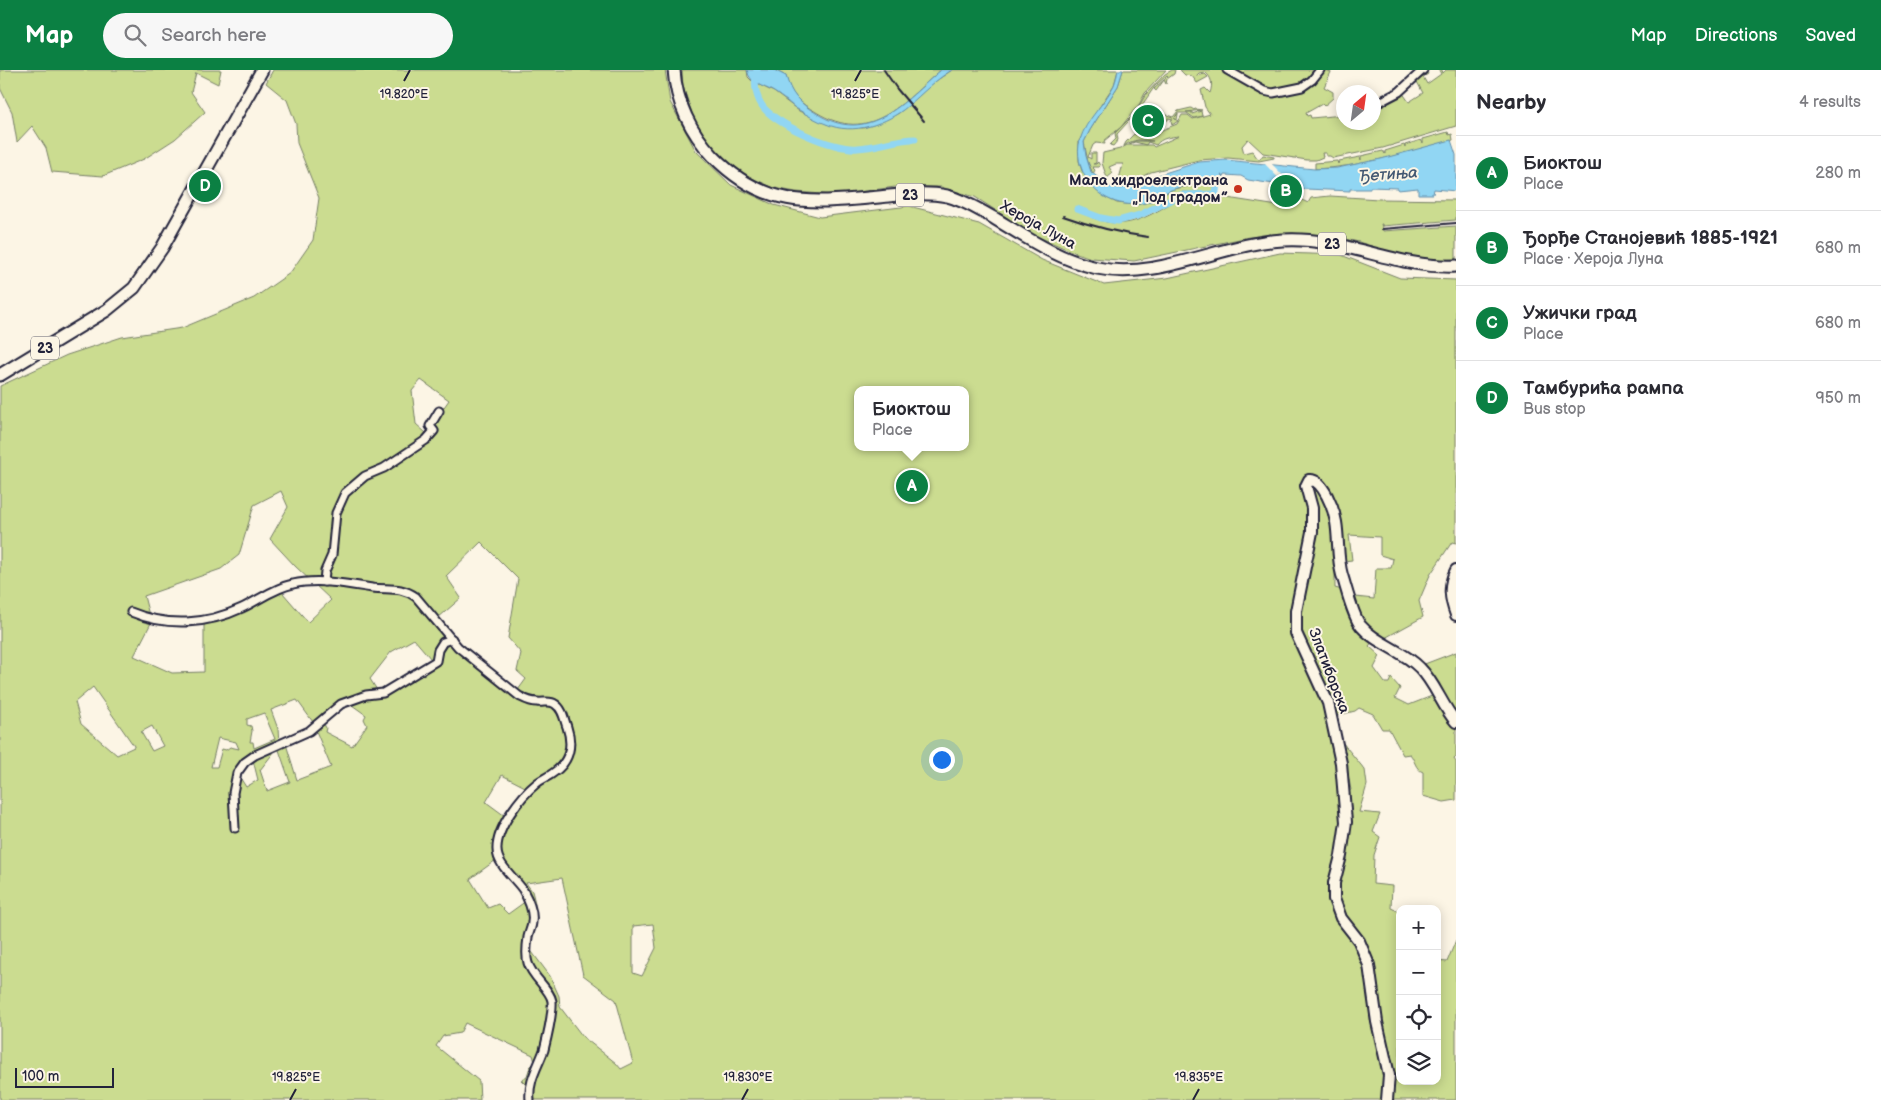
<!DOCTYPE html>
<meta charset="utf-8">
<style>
:root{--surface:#fff;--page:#f7f7f7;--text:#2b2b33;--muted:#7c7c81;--line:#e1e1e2;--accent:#0b8043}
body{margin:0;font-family:"Balsamiq Sans",sans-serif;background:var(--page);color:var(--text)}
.controls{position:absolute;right:15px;bottom:15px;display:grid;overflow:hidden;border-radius:10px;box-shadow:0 2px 12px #0003}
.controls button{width:45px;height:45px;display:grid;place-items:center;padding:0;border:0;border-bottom:1px solid var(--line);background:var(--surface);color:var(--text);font:25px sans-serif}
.compass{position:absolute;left:1336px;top:15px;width:45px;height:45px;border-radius:50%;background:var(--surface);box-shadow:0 2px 12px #0003;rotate:29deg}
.scale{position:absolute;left:15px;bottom:12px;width:99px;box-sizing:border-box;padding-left:5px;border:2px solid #22223b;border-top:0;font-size:14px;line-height:18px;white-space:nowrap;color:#22223b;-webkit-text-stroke:4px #fcf5e5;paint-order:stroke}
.you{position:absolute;left:941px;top:689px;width:18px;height:18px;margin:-12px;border:4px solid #fff;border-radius:50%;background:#1a73e8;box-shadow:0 0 0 8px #1a73e833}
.badge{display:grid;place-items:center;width:32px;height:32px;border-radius:50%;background:var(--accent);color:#fff;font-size:16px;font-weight:700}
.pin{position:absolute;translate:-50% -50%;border:2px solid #fff;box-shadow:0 1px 5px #0006}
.popup{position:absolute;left:854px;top:316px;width:115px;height:65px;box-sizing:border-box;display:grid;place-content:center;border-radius:10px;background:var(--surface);filter:drop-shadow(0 1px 4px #0005);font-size:16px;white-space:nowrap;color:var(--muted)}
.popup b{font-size:19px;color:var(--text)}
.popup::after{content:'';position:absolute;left:50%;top:100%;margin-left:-10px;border:10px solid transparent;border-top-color:var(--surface)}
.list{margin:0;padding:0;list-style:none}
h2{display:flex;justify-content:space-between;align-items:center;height:65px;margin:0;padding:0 20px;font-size:21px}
h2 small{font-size:16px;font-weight:400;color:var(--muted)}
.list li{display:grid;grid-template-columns:32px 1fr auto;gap:15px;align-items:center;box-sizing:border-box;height:75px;padding:0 20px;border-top:1px solid var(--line)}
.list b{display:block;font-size:19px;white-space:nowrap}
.list p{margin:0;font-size:16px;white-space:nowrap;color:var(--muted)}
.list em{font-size:16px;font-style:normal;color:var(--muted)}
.icon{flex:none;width:28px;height:28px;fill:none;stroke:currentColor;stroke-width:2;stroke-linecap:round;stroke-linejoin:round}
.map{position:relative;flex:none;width:1456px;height:1030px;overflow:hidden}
header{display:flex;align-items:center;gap:30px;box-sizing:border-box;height:70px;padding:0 25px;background:var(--accent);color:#fff}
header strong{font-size:24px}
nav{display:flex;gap:28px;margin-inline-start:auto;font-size:18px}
.search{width:350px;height:45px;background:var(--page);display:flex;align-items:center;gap:12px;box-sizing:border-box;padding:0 18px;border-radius:28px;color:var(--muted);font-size:19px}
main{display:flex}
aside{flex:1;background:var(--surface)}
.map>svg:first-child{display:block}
.green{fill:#cbdc90;stroke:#767f66;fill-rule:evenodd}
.water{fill:#91d6f3;stroke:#658ea9}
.pier{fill:#fcf5e5}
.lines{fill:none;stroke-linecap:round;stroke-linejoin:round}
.canal{stroke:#91d6f3;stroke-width:7}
.street-casing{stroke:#22223b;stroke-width:11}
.secondary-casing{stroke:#22223b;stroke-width:14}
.primary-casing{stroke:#22223b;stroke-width:15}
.street{stroke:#fcf5e5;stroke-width:7}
.secondary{stroke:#fcf5e5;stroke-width:10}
.primary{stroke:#fcf5e5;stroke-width:11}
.rail{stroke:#22223b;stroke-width:2}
.ticks{fill:none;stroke:#22223b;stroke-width:2}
.poi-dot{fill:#c8321e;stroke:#fcf5e5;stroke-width:2}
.labels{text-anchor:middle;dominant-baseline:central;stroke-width:4;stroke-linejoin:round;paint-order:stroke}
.shield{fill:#fcf5e5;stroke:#63616e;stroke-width:1}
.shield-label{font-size:14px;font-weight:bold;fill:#22223b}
.poi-label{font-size:15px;font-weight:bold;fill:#22223b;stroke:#fcf5e5;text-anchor:end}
.street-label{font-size:15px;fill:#22223b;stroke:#fcf5e5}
.water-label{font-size:16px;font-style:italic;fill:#435872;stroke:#fcf5e5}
.ticks-label{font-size:12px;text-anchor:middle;fill:#22223b;stroke:#fcf5e5;stroke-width:4;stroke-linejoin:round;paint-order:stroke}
</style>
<header>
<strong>Map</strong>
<div class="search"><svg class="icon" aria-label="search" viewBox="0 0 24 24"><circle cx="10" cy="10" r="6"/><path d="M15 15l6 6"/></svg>Search here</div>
<nav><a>Map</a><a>Directions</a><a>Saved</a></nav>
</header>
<main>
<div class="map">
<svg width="1456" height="1030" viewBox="0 0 1456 1030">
<rect width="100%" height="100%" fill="#fcf5e5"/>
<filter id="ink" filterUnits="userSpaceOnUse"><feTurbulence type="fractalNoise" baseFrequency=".02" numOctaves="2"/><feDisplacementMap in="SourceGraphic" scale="10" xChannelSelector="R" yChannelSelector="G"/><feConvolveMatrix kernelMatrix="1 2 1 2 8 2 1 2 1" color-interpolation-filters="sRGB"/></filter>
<g filter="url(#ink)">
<g class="green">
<path d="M0 0H221L218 14 196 3 191 22 205 42 175 69 144 89 103 106 52 102 46 78 32 56 17 72 12 42 0 18Z"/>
<path d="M273 0H665L670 32 696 81 731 115 774 135 820 147 909 136 979 154 1042 190 1104 215 1167 208 1280 183 1341 185 1400 208 1456 210V473L1452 472 1430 505 1419 531 1423 547 1383 569 1373 571 1369 576 1380 586 1374 598 1385 613H1389L1391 608 1400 618 1395 628 1409 635 1437 624 1456 652V687L1454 689 1456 692V730L1444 732 1423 726V702C1415 699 1415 690 1410 684L1403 685 1389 659H1382L1373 644 1359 638 1355 641 1335 646 1322 628 1347 722 1351 720 1342 672 1365 700 1367 715 1359 742 1380 744 1373 762 1380 767 1374 785 1373 814 1392 816 1391 838 1400 842V1011H1437V891L1447 892 1456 870V1030H531V1020L521 1010 527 1006 530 997 535 992 533 985 465 953 460 963 443 966 436 976 479 1011 480 1030H0V316L67 285 122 267 182 258 254 228 290 203 313 170 319 128 297 73 296 54 287 30 266 13ZM421 310 449 330 426 363 416 354 412 321ZM858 320H966V377H858ZM281 421 288 437 270 469 295 496 331 530 308 552 276 515 204 555V602L172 603 134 586 151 553 144 526 221 499 239 485 254 435ZM1349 465 1380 467V485L1393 489 1391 498H1376L1374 529 1346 526 1342 520 1335 518V492L1352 490ZM481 472 518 509 508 568 521 583 517 601 526 609 518 620 461 576 438 548 461 528 446 506ZM414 569 431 589 382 620H377L370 609 391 582ZM93 617 134 676V677L117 685 81 654 75 632ZM297 630 318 659 316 661 331 697 297 710 286 674 279 673 278 659 271 640ZM352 635 366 645 364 649 367 655 352 676 325 662 326 658 324 654 342 638ZM264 643 275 669 254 678 253 672H250L252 661 251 656 247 655V649ZM152 656 163 676 152 681 141 662ZM218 668 236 672 239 679 230 677 226 680 222 679 217 697H211ZM278 677 290 712 267 721 260 700ZM253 690 258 710 246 717 239 706 240 699ZM502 705 527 718 505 746 486 732ZM496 790 512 808 526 831 508 844 498 834 488 838 470 809ZM562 808 583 905 616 930 633 993 621 999 616 993 583 967 560 937 559 926 550 906 529 878 535 833 532 821 526 813ZM653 854 656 878 642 906 633 903V856Z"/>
<path d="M682 0H747L748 7 753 12 774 22 799 41 827 54 863 58 876 54 899 43 933 13 952 0H1118L1114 15 1089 53 1079 71V91L1082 101 1096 120 1105 127 1117 133 1136 135 1152 131 1173 119 1214 112 1215 122H1182L1158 135 1139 143 1119 149 1101 146 1079 137 1077 141C1089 146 1100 152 1114 153 1137 156 1162 138 1182 127L1215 126 1214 128H1227L1278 136 1279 131 1289 134 1302 130 1308 133 1311 128 1330 126 1379 129 1456 130V150L1382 156V154H1381L1383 161 1456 156V189L1425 190 1389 183 1359 172 1344 169 1292 163 1249 167 1134 191 1091 188 1071 181 1032 164 975 127 941 117H895L836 125 796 122 774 118 739 102 714 78 695 52 683 17Z"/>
<path d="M774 0H941C902 32 871 76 816 42 800 33 790 25 786 6Z"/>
<path d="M1123 0H1166L1145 23 1140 33 1121 57 1104 71 1105 74 1096 73 1093 75 1088 87 1091 89V83H1096V93L1093 94H1096L1098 92 1100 96 1099 97H1092L1095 100 1093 104 1088 92 1084 72 1090 60 1118 16Z"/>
<path d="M1172 0H1175L1174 4 1167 9 1166 14 1164 10 1156 21 1154 19 1168 6 1167 5 1155 16 1138 41 1117 64 1118 70 1113 76 1110 75 1116 69 1115 63 1135 43 1146 24 1165 4Z"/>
<path d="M1180 0H1225L1266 24 1300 19 1323 0 1331 2 1324 17 1333 22V28L1324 36 1322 34 1306 43 1307 46 1310 45 1311 48 1343 45 1344 52H1374V37L1402 22 1409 32 1423 23 1416 10 1426 0 1428 4 1423 7 1427 14 1441 4 1439 0H1442L1443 3 1446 0H1456V56L1383 78 1333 88 1330 86H1326V83H1322L1323 87 1316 90H1307L1263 83 1248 69 1242 76 1244 83 1252 81 1258 89H1260L1263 85 1274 87V88L1259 91 1228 88 1199 90 1151 102 1133 111 1123 113 1124 111 1123 113 1119 109 1123 94H1116L1109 97 1113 103 1107 108 1102 93 1103 83 1120 79 1127 75H1152L1154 77 1179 66C1170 67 1161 68 1156 75L1148 72 1146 75 1135 72 1129 74 1135 71H1153C1142 70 1134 68 1124 76L1126 72 1134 64 1156 66 1162 60 1177 54 1182 45H1188L1193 49 1210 44 1205 37 1201 20 1205 18 1210 23C1213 14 1212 8 1205 2L1199 3 1196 6 1205 4 1208 7 1197 13 1192 6 1185 5Z"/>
<path d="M1230 0H1318L1306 14 1270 22Z"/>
<path d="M1191 38 1194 40 1195 39 1202 40 1186 42H1192V44L1201 41 1202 46 1194 48 1187 43H1178L1175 47 1178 44 1177 50 1174 48 1178 51 1172 55 1171 50 1173 49 1168 48V50L1163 51 1160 42 1162 43 1163 41 1167 45 1173 47 1178 41Z"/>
<path d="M1448 62 1449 65 1452 64 1453 70C1408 82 1362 97 1315 99V93L1337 91 1338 94 1339 91 1360 87 1361 90V86L1383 81 1385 84V81L1404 75 1405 77V75L1421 70 1423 73V69Z"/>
<path d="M1456 582V644L1422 595Z"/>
</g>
<g class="water">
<path d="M747 0H774L786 6C791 24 799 33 816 43 869 77 904 31 941 0H952C935 10 923 23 908 36 887 54 853 66 826 54 817 51 807 45 799 40 794 38 791 34 787 31 782 28 779 25 774 22 763 15 750 15 747 0Z"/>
<path d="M1118 0H1123L1118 16 1090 60 1084 72 1086 86 1091 102 1110 117 1121 118 1138 115 1155 106 1199 92 1226 90 1314 99 1337 98 1381 89 1451 70 1456 85V121L1434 119 1433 124H1418V118L1398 120V118L1370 117V119H1350V121L1306 119 1299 121 1293 117 1248 110 1241 106 1225 105 1224 107 1222 105 1218 106 1212 113C1200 114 1186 114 1174 119 1166 121 1159 128 1151 131 1128 140 1100 131 1087 110 1080 99 1076 83 1080 70 1086 49 1105 34 1114 15 1116 10 1117 5 1118 0Z"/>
</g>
<path class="pier" d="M1262 91H1269L1298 121 1296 122 1289 119Z"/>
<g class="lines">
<g class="canal">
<path d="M757 0C754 11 755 24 761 34 773 54 835 81 858 78 878 77 895 69 915 69"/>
<path d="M1216 122 1218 99"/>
<path d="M1077 139 1101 148 1118 151 1140 145 1181 125 1215 124"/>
</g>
<g class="street-casing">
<g id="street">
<path d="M1227 0 1264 21 1273 23 1302 17 1312 10 1320 0"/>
<path d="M1374 35 1399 22 1423 0"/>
<path d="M324 512 325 501 332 485 336 443 345 423 365 406 384 398 426 370 434 361 430 356 439 341"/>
<path d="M131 542C167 557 206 555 242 538 259 530 274 518 293 514 318 508 347 514 372 518 390 520 400 516 416 527L458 577 519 626C525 629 530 632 537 632 543 633 550 630 555 634 563 639 564 649 567 657 573 675 570 692 553 703 548 707 542 709 537 713 521 726 496 758 497 780 497 795 515 808 523 820 528 829 534 842 532 852 532 857 529 862 528 867 527 874 526 887 528 893 532 907 550 919 552 931 553 943 547 968 544 980 538 997 528 1011 530 1030"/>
<path d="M235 758 233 723 237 703 245 692 255 685 309 661 341 634 366 625 383 623 436 591 438 580 443 572 452 569"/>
</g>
</g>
<g class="secondary-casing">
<g id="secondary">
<path d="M1456 500C1448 515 1450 529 1456 545"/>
<path d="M1387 1030 1389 1005 1377 952 1369 895 1359 871 1341 848 1334 829V813L1341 786 1346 752 1341 693 1328 633 1296 563V541L1312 462V438L1306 416 1309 410C1323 408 1334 440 1336 452 1339 470 1337 488 1342 505 1346 517 1353 547 1361 556 1376 574 1403 580 1420 598 1435 613 1442 636 1456 652"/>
</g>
</g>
<g class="primary-casing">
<g id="primary">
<path d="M674 0C676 32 691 63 713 86 768 143 819 132 889 126 908 124 928 122 947 126 964 130 979 140 994 148 1027 168 1059 190 1097 198 1158 211 1222 173 1283 170 1342 166 1396 199 1456 196"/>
<path d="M0 305 107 240 134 218 162 178 262 0"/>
</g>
</g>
<use href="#street" class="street"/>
<use href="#secondary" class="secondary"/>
<use href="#primary" class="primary"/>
<g class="rail">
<path d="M884 0 897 19 924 51"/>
<path d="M1063 146C1091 156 1118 163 1148 167"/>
<path d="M1382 159 1456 153"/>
</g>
</g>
</g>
<path class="ticks" d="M404 11 410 0M855 11 861 0M290 1030 296 1019M742 1030 748 1019M1193 1030 1199 1019"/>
<circle class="poi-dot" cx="1238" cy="119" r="5"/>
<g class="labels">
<g class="shield">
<rect x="896" y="113.5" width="28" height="23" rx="4"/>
<rect x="1318" y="162.5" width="28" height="23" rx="4"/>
<rect x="31" y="266.5" width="28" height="23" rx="4"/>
</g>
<g class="shield-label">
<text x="910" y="125">23</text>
<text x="1332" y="174">23</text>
<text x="45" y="278">23</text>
</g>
<g class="poi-label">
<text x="1228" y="110">Мала хидроелектрана<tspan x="1228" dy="17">„Под градом”</tspan></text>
</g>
<g class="street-label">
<text transform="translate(1038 155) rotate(29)">Хероја Луна</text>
<text transform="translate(1329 601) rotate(69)">Златиборска</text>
</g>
<g class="water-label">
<text transform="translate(1388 105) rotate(-4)">Ђетиња</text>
</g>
</g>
<g class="ticks-label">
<text x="404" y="28">19.820°E</text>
<text x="855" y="28">19.825°E</text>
<text x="296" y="1011">19.825°E</text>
<text x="748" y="1011">19.830°E</text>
<text x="1199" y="1011">19.835°E</text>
</g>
</svg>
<div class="controls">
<button>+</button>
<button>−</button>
<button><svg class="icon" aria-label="locate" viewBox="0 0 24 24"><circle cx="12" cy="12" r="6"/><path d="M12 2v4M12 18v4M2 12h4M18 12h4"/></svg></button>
<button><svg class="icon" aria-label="layers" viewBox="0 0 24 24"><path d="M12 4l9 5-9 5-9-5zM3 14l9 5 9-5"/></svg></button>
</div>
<svg class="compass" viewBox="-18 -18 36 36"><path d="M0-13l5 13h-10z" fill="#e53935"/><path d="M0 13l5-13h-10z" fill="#7c7c81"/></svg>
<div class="scale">100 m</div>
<div class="you"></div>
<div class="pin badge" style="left:912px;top:416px">A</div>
<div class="popup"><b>Биоктош</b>Place</div>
<div class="pin badge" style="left:1286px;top:121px">B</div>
<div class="pin badge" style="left:1148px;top:51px">C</div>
<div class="pin badge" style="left:205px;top:116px">D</div>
</div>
<aside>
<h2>Nearby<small>4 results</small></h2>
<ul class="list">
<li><span class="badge">A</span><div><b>Биоктош</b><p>Place</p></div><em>280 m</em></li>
<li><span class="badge">B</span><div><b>Ђорђе Станојевић 1885-1921</b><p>Place · Хероја Луна</p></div><em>680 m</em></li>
<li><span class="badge">C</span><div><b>Ужички град</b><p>Place</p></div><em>680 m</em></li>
<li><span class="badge">D</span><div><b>Тамбурића рампа</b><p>Bus stop</p></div><em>950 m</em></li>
</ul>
</aside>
</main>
